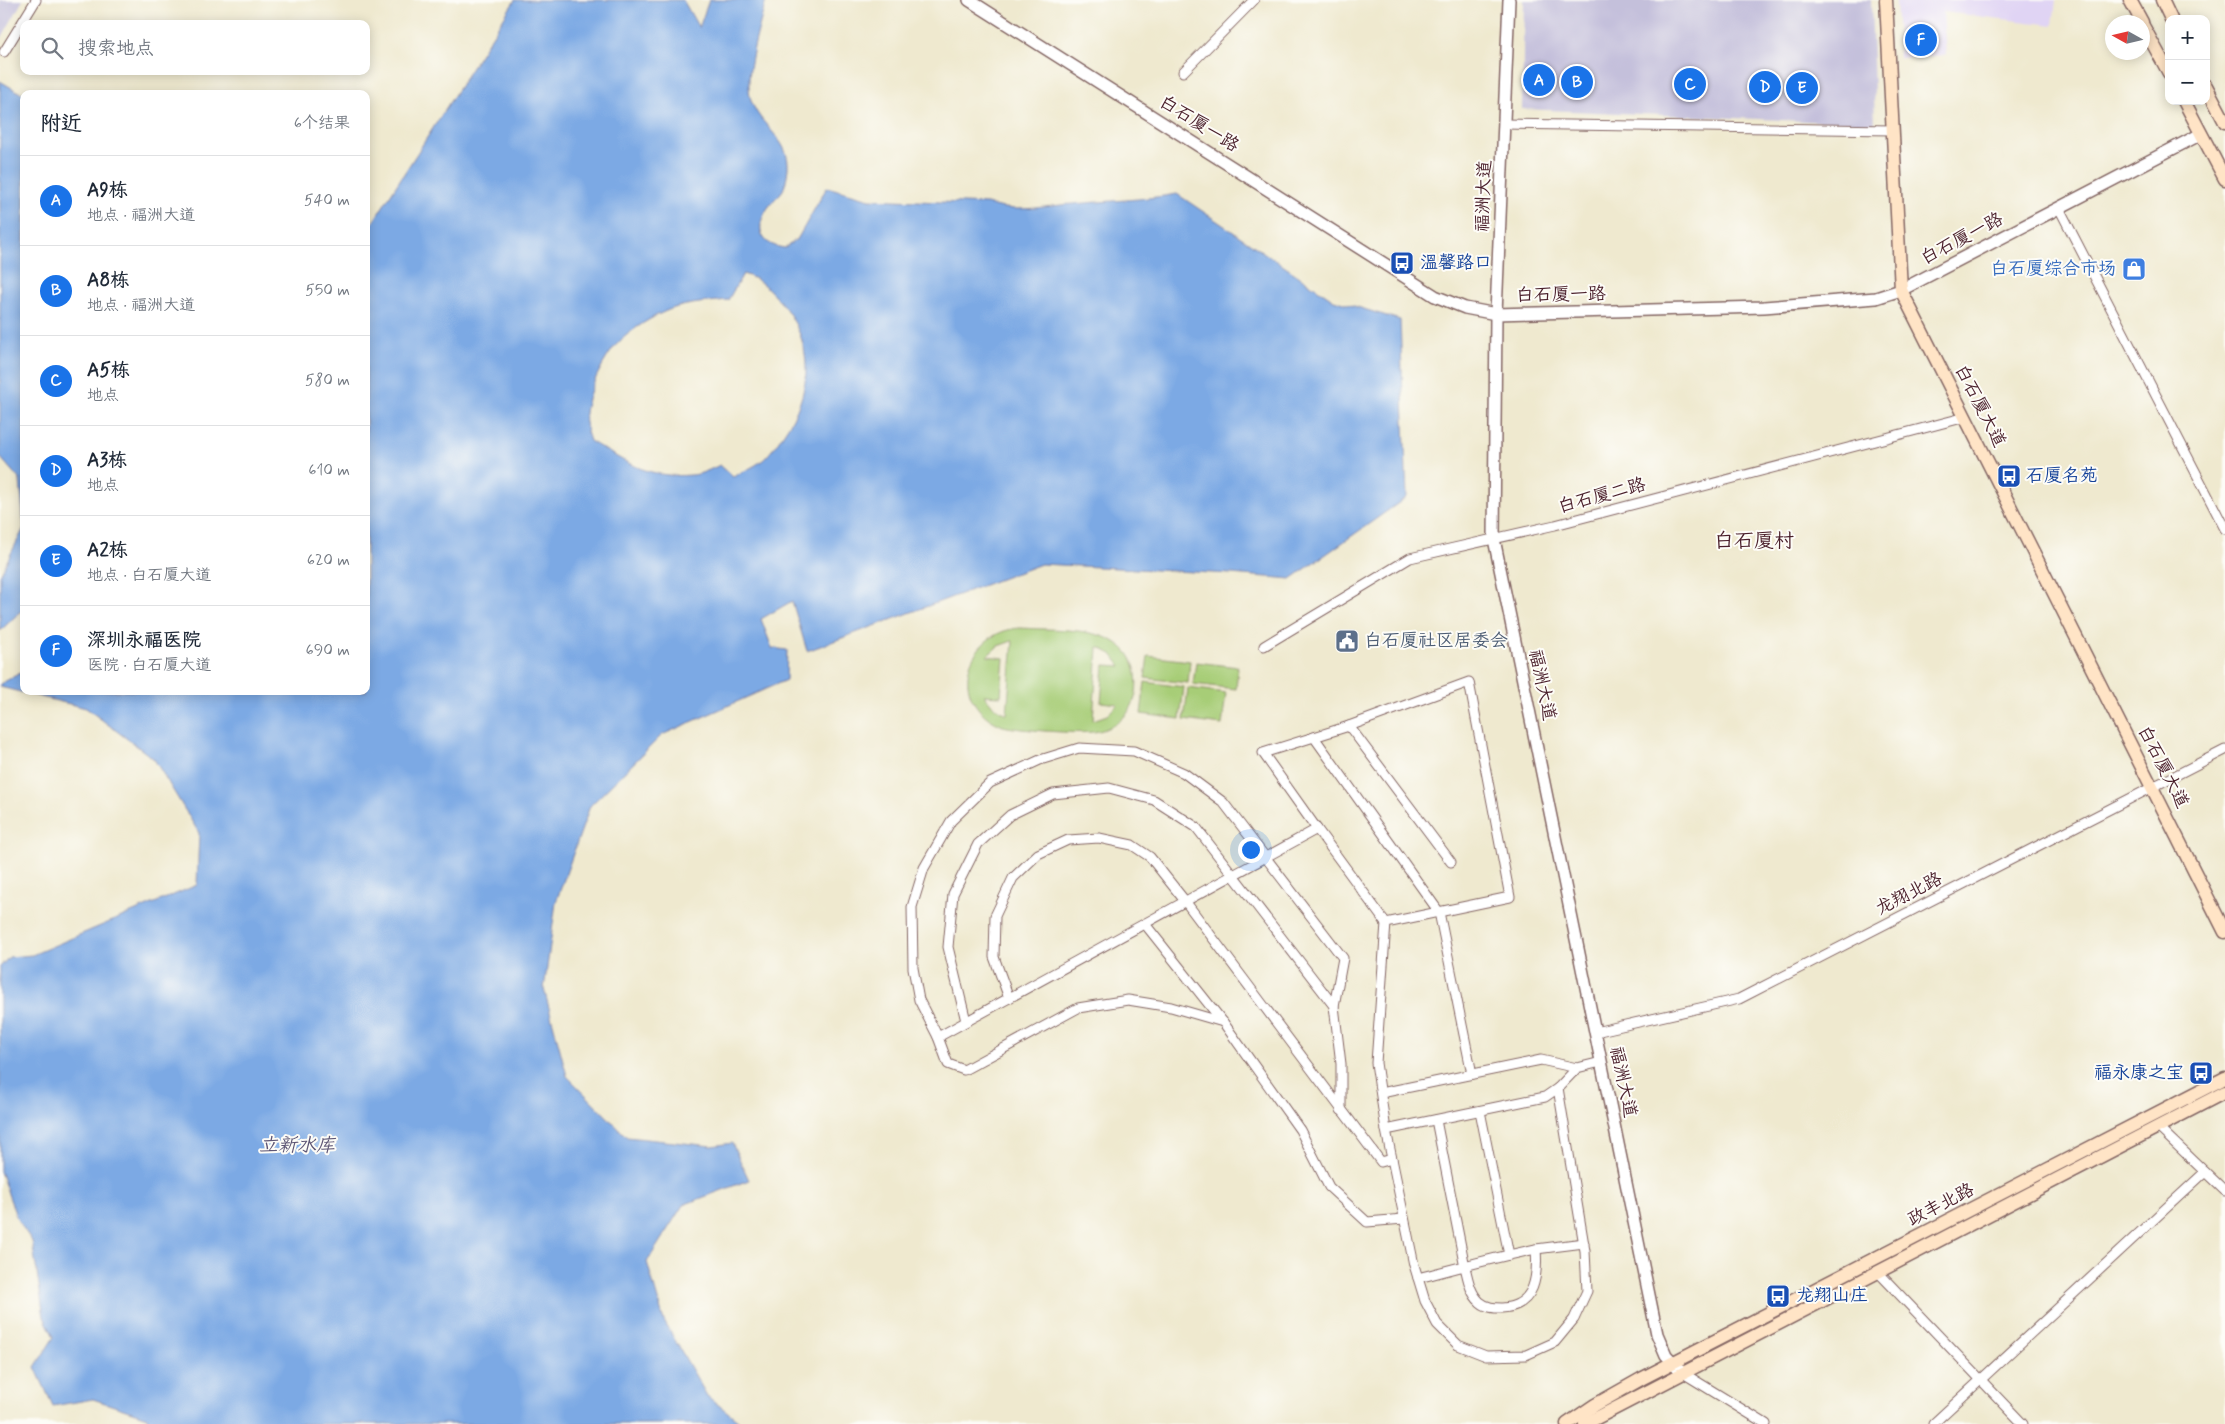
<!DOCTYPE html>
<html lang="zh">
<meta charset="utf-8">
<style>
:root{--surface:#fff;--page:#f6f6f7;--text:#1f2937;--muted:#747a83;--line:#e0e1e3;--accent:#1a73e8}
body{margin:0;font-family:Mynerve,"LXGW WenKai TC",sans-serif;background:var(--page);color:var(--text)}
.controls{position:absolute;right:15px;top:15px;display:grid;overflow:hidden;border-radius:10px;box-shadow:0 2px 12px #0003}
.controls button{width:45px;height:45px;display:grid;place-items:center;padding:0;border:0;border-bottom:1px solid var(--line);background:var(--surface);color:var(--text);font:25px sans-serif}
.compass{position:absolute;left:2105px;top:15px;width:45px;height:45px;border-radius:50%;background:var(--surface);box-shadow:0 2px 12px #0003;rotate:278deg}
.you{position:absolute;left:1250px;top:849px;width:18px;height:18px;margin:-12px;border:4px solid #fff;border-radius:50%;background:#1a73e8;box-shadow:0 0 0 8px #1a73e833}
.badge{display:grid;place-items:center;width:32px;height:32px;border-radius:50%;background:var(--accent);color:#fff;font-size:16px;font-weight:700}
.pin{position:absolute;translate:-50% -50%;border:2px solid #fff;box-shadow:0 1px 5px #0006}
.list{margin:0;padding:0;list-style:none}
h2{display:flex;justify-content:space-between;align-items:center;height:65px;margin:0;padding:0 20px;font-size:21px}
h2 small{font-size:16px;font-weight:400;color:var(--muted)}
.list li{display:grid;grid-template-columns:32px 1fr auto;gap:15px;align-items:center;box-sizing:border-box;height:90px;padding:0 20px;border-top:1px solid var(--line)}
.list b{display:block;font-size:19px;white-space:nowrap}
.list p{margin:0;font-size:16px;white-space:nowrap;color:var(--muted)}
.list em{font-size:16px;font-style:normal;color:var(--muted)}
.icon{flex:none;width:28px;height:28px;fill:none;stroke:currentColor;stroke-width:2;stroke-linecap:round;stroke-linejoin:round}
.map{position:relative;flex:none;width:2225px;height:1424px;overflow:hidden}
.search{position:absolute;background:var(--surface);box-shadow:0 2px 12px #0003;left:20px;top:20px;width:350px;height:55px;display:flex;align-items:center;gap:12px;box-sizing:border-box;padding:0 18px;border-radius:10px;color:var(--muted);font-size:19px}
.panel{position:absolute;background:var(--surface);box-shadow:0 2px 12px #0003;left:20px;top:90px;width:350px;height:605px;border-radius:10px}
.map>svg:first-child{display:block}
.built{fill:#e0d4f4}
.industrial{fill:#c4c0db}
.green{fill:#a7cd77;stroke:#787651;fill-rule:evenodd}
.water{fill:#7ba9e4;stroke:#626488;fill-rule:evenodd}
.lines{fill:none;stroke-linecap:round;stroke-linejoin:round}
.minor-casing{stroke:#846664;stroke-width:11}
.tertiary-casing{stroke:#846664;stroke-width:14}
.secondary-casing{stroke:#846664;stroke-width:15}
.minor{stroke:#fff;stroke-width:9}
.tertiary{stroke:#fff;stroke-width:11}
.secondary{stroke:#ffe4c6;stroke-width:12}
.labels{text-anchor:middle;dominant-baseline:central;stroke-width:4;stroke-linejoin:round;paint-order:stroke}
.street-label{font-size:18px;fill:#4a1f2b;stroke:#fdfcf7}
.transit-label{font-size:18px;fill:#164399;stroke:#fdfcf7;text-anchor:start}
.shop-label{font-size:18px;fill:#366cbe;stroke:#fdfcf7;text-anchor:end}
.service-label{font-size:18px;fill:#4e5e75;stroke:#fdfcf7;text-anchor:start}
.water-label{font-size:19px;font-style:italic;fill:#5e5675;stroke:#fdfcf7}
.quarter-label{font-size:20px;fill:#4a1f2b;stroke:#fdfcf7}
</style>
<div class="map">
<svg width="2225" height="1424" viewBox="0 0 2225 1424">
<rect width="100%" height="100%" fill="#fdfcf7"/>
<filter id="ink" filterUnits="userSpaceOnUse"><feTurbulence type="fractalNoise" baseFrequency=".02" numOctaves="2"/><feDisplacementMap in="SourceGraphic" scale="10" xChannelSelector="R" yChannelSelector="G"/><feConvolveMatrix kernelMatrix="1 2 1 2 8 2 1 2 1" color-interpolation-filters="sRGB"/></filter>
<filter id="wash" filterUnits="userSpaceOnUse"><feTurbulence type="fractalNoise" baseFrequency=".0096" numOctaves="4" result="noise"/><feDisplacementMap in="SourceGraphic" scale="20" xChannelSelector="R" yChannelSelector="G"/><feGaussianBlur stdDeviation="1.12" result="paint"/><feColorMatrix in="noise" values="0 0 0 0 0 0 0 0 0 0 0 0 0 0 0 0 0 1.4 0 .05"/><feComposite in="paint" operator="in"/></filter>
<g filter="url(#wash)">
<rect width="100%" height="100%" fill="#efe9cf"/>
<path class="built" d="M1896 0H2056L2053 25 1943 12 1946 55 1899 58Z"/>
<g class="industrial">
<path d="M0 0H23L1 39 0 38Z"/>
<path d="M1524 0H1871L1875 124 1522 109Z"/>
</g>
<g class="green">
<path d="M1021 628C1059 631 1129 623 1136 674 1138 687 1136 700 1129 711 1121 722 1108 730 1094 732 1079 734 1018 730 1003 726 998 724 992 721 987 717 948 686 973 630 1021 628ZM1012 641H1013L1007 714 994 707 984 695 1001 696 1004 658 987 656 998 646ZM1098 647 1112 654 1121 666 1104 665 1101 702 1118 704 1107 715 1093 720Z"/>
<path d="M1148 656 1190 661 1188 683 1145 678Z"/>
<path d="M1196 662 1238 667 1236 689 1193 684Z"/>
<path d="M1145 682 1184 687 1180 719 1141 714Z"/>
<path d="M1188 688 1226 693 1222 725 1184 720Z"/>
</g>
<g class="water">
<path d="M515 0H683L699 28 709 0H766C760 26 743 76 751 100 759 126 790 139 788 168 787 176 786 184 783 190 779 196 774 199 770 205 755 224 757 245 785 248L798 238 827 187 870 199 987 204C1017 214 1042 206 1072 204 1107 201 1142 200 1177 194L1334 300 1400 320 1407 497 1291 579 1231 574 1041 564 807 651 792 601 761 619 772 648 787 650 786 680 662 735 590 806 556 902 544 989 567 1076 627 1137 712 1146 732 1143 749 1180 683 1205 647 1262 664 1321 707 1396 743 1424H149L147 1417 93 1399 53 1406 35 1367 54 1337 44 1317 32 1241 17 1219 0 1171V967L9 957 32 955 197 885 199 833 154 759 86 708 0 687V684L24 671V691H366V233ZM743 274C762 279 774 294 786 309 815 349 811 394 784 433 778 442 771 453 763 460 754 467 742 472 733 477L720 465C711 469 700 475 691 475 648 479 624 461 590 441 588 435 586 429 585 423 582 401 603 358 619 342 632 329 653 316 671 309 689 303 709 302 728 300Z"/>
<path d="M0 81 24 95V608L0 631V575L24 528 20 480 0 457Z"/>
</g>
</g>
<g filter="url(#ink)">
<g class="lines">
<g class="minor-casing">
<g id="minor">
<path d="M4 52 36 0"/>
<path d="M1183 72 1254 0"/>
<path d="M1504 124 1892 130"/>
<path d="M2059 208 2225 529"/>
<path d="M1264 646 1410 558 1555 525 1966 417"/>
<path d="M1314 737 1439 912 1472 1074"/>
<path d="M1317 829 1263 753 1349 726"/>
<path d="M1386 923 1376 1063 1386 1130 1414 1265 1425 1301 1437 1324 1458 1345 1486 1356 1526 1355 1555 1342 1574 1319 1587 1291 1585 1251 1558 1088"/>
<path d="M1145 924 1223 1022 1300 1130 1329 1187 1367 1222 1404 1219"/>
<path d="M1009 998 994 957 995 916 1013 878 1038 854 1068 840 1099 838 1132 845 1150 857 1185 901 1381 1162 1392 1159"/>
<path d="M966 1021 948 947 953 894 978 844 1010 815 1053 794 1109 788 1154 800 1196 827 1334 1006"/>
<path d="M1223 1022 1171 1007 1128 1000 1078 1008 964 1070 948 1064 938 1037 919 1000 913 968 912 907 924 868 951 821 990 783 1040 760 1079 748 1134 751 1184 773 1223 802 1343 958 1334 1006 1341 1064V1110"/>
<path d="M1595 1032 1739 999 2225 750"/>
<path d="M938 1037 1317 829 1386 923 1510 897 1469 682 1349 726 1451 862"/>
<path d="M1381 1093 1541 1060 1577 1068"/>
<path d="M1480 1111 1509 1255"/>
<path d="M2158 1127 2225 1191"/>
<path d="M1386 1130 1545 1097 1558 1088 1577 1068 1601 1062"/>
<path d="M1536 1249 1584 1243"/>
<path d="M1878 1272 2023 1424"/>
<path d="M1418 1278C1457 1268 1496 1257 1536 1249 1538 1275 1536 1306 1502 1308 1494 1308 1487 1308 1480 1302 1470 1293 1468 1279 1465 1267L1436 1120"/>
<path d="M1683 1373 1766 1424"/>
<path d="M1933 1424 2205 1172"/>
</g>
</g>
<g class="tertiary-casing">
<g id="tertiary">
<path d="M969 0 1435 296 1465 308 1496 314 1764 307 1876 298 1901 290 2201 134"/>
<path d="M1509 0 1496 314 1494 539 1657 1334 1666 1355 1679 1369"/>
</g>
</g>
<g class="secondary-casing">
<g id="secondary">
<path d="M1886 0 1901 290 2225 932"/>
<path d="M2130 0 2142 22"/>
<path d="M2162 0 2171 19"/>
<path d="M2142 24 2169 73"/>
<path d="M2206 86 2225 122"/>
<path d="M2184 101 2225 179"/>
<path d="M1567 1424 1595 1405 1641 1379 2225 1078"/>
<path d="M1585 1424 2225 1092"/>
</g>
</g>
<use href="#minor" class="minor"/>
<use href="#tertiary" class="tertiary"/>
<use href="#secondary" class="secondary"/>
</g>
</g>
<defs>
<g id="bus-square" transform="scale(1.25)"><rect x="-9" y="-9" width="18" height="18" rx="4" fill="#1a4fb4" stroke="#fdfcf7"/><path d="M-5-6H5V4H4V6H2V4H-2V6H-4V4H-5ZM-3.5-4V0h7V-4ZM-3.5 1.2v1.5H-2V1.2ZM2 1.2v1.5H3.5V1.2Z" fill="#fff"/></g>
<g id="shop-square" transform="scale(1.25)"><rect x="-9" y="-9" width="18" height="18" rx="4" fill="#3f7fe0" stroke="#fdfcf7"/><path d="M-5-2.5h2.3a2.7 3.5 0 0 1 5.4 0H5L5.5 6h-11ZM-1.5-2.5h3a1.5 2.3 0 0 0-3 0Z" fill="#fff"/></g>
<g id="civic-square" transform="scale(1.25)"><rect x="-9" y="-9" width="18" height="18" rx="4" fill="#5c6f8a" stroke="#fdfcf7"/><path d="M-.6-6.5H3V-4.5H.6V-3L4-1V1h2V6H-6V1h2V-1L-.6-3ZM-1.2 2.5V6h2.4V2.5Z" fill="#fff"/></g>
</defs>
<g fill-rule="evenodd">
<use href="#bus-square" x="1402" y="263"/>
<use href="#shop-square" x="2134" y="269"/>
<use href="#bus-square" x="2009" y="476"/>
<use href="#civic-square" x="1347" y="641"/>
<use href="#bus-square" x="2201" y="1073"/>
<use href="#bus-square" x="1778" y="1296"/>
</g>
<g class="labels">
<g class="street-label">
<text transform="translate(1199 124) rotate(32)">白石厦一路</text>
<text transform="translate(1484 196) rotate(-88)">福洲大道</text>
<text transform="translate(1962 239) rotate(-28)">白石厦一路</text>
<text transform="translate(1561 295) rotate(-1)">白石厦一路</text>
<text transform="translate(1980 406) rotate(63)">白石厦大道</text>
<text transform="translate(1602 496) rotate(-15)">白石厦二路</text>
<text transform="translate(1542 685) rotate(78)">福洲大道</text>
<text transform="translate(2163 767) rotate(63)">白石厦大道</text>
<text transform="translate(1909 894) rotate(-27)">龙翔北路</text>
<text transform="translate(1623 1082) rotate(78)">福洲大道</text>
<text transform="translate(1941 1205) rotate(-27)">政丰北路</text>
</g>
<g class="transit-label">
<text x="1420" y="263">温馨路口</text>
<text x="2026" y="476">石厦名苑</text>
<text x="2184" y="1073" text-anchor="end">福永康之宝</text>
<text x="1796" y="1296">龙翔山庄</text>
</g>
<g class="shop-label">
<text x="2116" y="269">白石厦综合市场</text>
</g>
<g class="service-label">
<text x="1364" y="641">白石厦社区居委会</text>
</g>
<g class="water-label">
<text x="297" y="1145">立新水库</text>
</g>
<g class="quarter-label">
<text x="1754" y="541">白石厦村</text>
</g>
</g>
</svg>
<div class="controls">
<button>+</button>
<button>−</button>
</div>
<svg class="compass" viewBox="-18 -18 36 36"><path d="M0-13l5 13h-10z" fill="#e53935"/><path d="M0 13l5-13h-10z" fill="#747a83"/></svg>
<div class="you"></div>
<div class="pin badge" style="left:1539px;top:80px">A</div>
<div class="pin badge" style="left:1577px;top:82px">B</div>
<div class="pin badge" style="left:1690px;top:84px">C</div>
<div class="pin badge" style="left:1765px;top:87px">D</div>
<div class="pin badge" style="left:1802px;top:88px">E</div>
<div class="pin badge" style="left:1921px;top:40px">F</div>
<div class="search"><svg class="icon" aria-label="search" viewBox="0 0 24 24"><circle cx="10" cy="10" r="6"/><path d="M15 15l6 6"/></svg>搜索地点</div>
<section class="panel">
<h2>附近<small>6个结果</small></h2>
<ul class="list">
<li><span class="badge">A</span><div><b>A9栋</b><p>地点 · 福洲大道</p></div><em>540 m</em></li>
<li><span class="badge">B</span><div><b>A8栋</b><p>地点 · 福洲大道</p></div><em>550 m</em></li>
<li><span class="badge">C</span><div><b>A5栋</b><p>地点</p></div><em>580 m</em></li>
<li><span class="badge">D</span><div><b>A3栋</b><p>地点</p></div><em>610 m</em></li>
<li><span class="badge">E</span><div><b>A2栋</b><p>地点 · 白石厦大道</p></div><em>620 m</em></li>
<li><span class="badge">F</span><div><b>深圳永福医院</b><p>医院 · 白石厦大道</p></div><em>690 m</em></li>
</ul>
</section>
</div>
